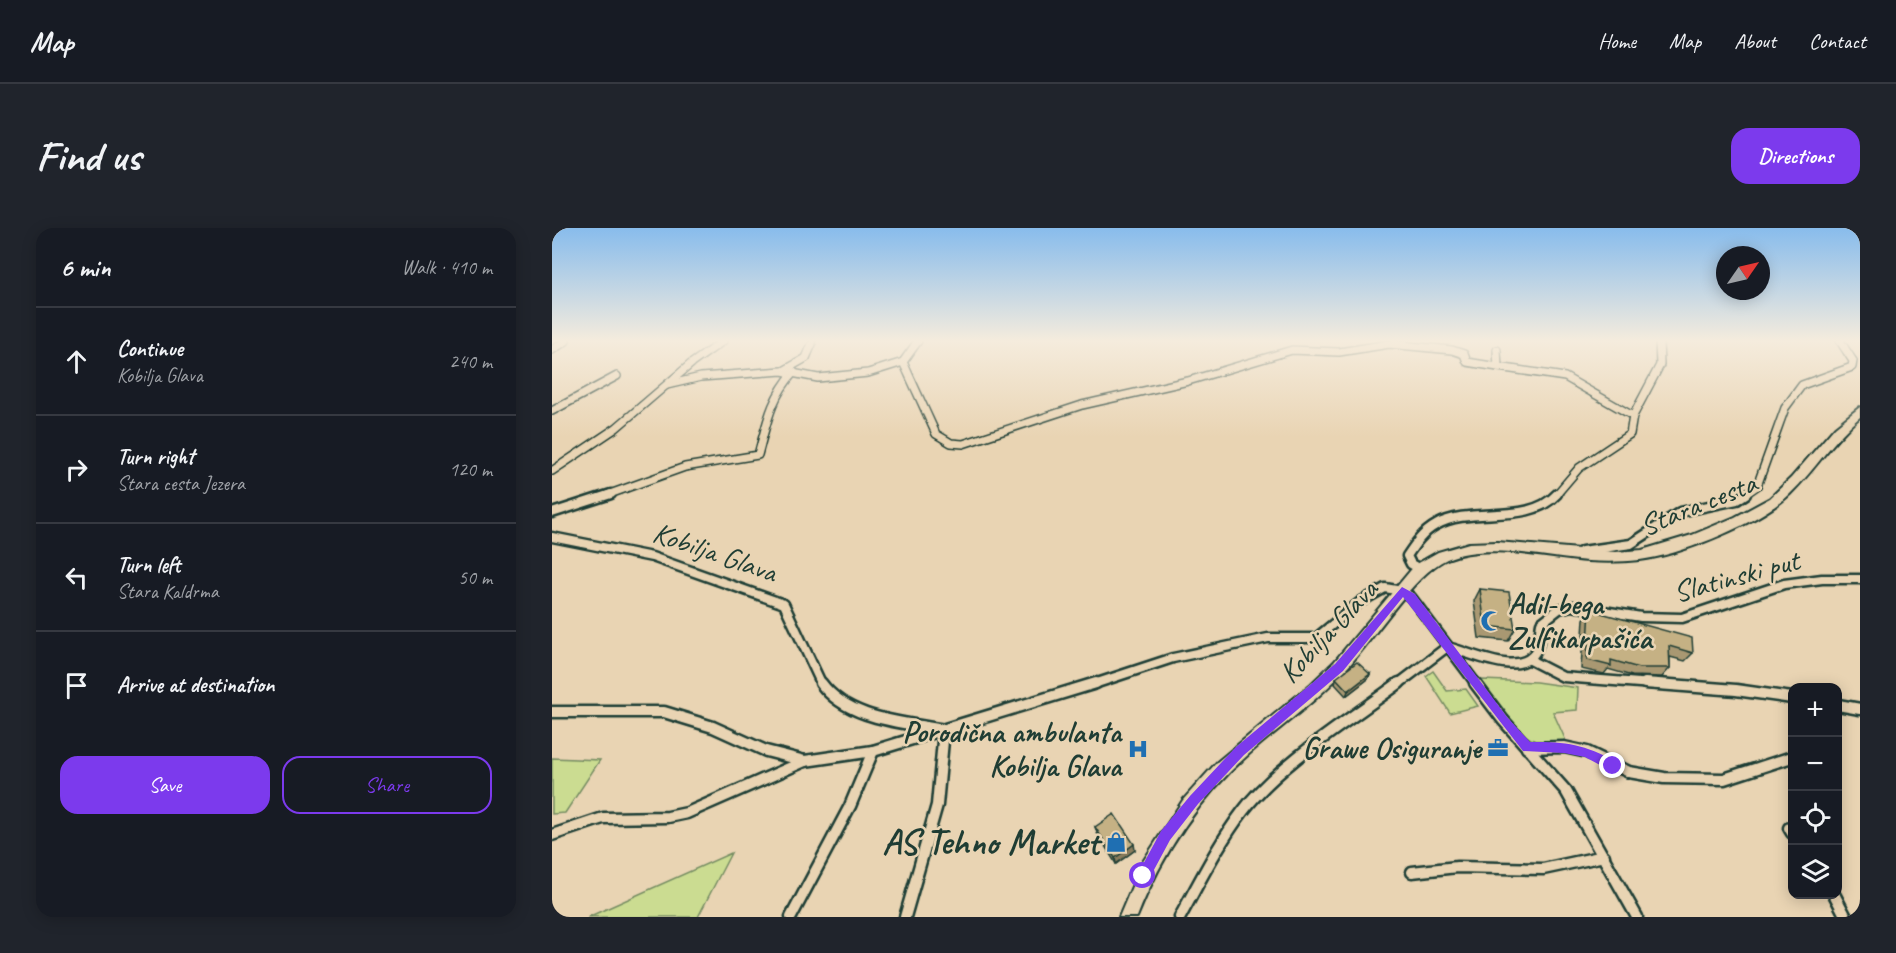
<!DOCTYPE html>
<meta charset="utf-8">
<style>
:root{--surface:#171b24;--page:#20242c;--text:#f1f3f6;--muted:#9ea1a6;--line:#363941;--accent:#7c3aed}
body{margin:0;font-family:Caveat,sans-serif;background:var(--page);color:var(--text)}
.controls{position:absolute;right:18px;bottom:18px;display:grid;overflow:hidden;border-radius:12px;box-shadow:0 3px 15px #0003}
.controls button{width:54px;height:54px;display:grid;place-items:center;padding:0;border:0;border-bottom:2px solid var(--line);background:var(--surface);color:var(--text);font:30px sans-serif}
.compass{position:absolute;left:1164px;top:18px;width:54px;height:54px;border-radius:50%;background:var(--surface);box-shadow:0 3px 15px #0003;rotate:56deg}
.stop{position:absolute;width:18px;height:18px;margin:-14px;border:4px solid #7c3aed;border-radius:50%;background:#fff}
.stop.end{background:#7c3aed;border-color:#fff;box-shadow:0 2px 6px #0008}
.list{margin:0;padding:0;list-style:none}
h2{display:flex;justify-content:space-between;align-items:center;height:78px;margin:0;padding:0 24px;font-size:26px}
h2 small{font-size:20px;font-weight:400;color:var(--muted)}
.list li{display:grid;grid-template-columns:39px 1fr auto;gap:18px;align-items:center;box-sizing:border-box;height:108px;padding:0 24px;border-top:2px solid var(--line)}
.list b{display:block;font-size:22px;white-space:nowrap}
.list p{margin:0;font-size:20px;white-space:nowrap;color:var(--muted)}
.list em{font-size:20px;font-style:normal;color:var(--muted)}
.actions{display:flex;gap:12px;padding:18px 24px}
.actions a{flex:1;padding:14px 0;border:2px solid var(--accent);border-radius:18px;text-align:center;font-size:21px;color:var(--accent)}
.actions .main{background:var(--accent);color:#fff}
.icon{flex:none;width:33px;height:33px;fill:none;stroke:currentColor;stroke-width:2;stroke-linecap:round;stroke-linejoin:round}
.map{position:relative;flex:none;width:1308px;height:689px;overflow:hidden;border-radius:18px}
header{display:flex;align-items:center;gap:36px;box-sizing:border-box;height:84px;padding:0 30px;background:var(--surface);border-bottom:2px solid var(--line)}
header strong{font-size:28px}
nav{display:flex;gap:33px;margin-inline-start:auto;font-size:21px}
.intro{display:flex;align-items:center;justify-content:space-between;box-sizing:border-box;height:144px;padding:0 36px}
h1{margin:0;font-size:42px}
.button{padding:15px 27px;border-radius:18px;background:var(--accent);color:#fff;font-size:21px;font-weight:700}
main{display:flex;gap:36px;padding:0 36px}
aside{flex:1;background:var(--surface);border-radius:18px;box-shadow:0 3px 15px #0003}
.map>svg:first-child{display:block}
.green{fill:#cbdc91;stroke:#758c62;stroke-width:1.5}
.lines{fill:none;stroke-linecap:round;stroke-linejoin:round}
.street-far2-casing{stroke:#1f3d34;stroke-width:10}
.street-far1-casing{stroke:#1f3d34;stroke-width:13}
.street-casing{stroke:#1f3d34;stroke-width:15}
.primary-casing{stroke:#1f3d34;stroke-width:4}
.street-far2{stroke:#e9d4b3;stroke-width:7}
.street-far1{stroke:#e9d4b3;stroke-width:8}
.street{stroke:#e9d4b3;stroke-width:10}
.primary{fill:#e9d4b3;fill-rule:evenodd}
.wall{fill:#a99872;stroke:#1f3d34;stroke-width:1.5}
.shaded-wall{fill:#8a7c5c;stroke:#1f3d34;stroke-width:1.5}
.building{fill:#c5b184;stroke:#1f3d34;stroke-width:1.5}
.route{fill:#7c3aed}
.labels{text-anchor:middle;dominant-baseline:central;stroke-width:5;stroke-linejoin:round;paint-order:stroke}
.street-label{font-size:30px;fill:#1f3d34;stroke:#e9d4b3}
.poi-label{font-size:30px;font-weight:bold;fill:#1f3d34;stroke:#e9d4b3;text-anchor:end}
.near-poi-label{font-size:36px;font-weight:bold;fill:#1f3d34;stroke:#e9d4b3;text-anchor:end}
</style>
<header>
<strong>Map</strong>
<nav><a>Home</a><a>Map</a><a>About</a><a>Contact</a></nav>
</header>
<div class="intro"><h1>Find us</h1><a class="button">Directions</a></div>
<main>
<aside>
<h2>6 min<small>Walk · 410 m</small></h2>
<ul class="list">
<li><svg class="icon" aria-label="ahead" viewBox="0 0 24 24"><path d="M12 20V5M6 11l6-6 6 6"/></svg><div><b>Continue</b><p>Kobilja Glava</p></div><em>240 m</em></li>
<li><svg class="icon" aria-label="right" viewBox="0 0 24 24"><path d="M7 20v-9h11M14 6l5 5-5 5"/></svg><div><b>Turn right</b><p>Stara cesta Jezera</p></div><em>120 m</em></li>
<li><svg class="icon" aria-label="left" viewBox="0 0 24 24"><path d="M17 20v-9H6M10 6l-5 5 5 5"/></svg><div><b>Turn left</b><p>Stara Kaldrma</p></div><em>50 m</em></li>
<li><svg class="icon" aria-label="arrive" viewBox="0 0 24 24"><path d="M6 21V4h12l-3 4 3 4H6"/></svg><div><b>Arrive at destination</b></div></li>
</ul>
<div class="actions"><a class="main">Save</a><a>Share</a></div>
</aside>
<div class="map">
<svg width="1308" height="689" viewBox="0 0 1308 689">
<rect width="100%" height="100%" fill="#e9d4b3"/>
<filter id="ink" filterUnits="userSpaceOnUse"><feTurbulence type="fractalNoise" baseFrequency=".0167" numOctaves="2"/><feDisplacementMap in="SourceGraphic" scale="12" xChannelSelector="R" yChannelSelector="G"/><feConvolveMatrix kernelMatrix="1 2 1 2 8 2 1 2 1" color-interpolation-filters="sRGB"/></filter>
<g filter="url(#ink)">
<g class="green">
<path d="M881 443 895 463 914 461 926 478 898 485 874 448Z"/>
<path d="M930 452 984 454 1026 460 1025 482 1001 484 1014 513C976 530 946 479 925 455Z"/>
<path d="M0 530 48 532 13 585 0 586Z"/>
<path d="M179 625 146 689H36Z"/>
</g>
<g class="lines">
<g class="street-far2-casing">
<g id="street-far2">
<path d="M0 122 14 113"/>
<path d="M351 134 384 206 399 215 411 216 530 177 636 153 740 122 787 124 837 116 900 122 912 126 915 134 946 139 945 122"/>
<path d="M946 139 1013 149 1081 188"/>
<path d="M233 142 254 130 260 116"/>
<path d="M115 157 149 149 230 143 266 150 316 145 351 134 366 113"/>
<path d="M0 183 65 148"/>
<path d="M0 243 64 200 140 135 171 113"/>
<path d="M55 267 133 239 206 227C215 194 219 170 242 144"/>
<path d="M1004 267 1027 240 1078 206 1081 188 1108 137 1107 113"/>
<path d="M1192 267 1205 258 1233 180 1250 157 1300 139 1301 133 1288 113"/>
</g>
</g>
<g class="street-far1-casing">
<g id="street-far1">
<path d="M0 285 59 266"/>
<path d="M0 309 100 329 232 376 270 457"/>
<path d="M1030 323 1079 316 1128 284 1185 272 1194 266"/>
<path d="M868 341 859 336 855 328C863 316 871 304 884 297 919 277 976 298 1005 266"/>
<path d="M978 432 1011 449 1113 457"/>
<path d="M539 457 621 430 716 410H764L808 374 833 360 850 363 859 369 925 457"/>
<path d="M845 457 895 419C918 424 969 451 984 423 989 415 987 404 989 395L1007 381 1020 378 1089 389 1130 390 1232 356 1270 351H1308"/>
</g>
</g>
<g class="street-casing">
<g id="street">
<path d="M269 455C296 492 351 494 392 502L385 577 353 689"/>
<path d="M923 455 951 492 1014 563 1085 689"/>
<path d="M1093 455 1184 462 1240 470"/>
<path d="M1286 477 1308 481"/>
<path d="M0 484H112L161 499 214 523 253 533 321 523 544 455"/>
<path d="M975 520 1012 519 1035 524 1077 544 1112 550 1172 551 1240 529"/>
<path d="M1237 600 1240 605"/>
<path d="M0 607 51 590 116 589 135 585 253 533"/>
<path d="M860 644 905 639 991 641 1052 628"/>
<path d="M1282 666 1294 689"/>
<path d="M239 689 298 578 321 523"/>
<path d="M628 689C648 653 666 616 691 583 726 536 799 491 847 455"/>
</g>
</g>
<g class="primary-casing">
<path id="primary" d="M1308 179V189C1281 211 1263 242 1238 266 1208 295 1129 327 1088 332 1070 334 1053 334 1036 333 993 330 935 314 895 331 861 346 821 413 793 442 764 474 729 498 697 526 646 571 610 626 585 689H567L590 635 631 572 665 534 759 456 782 434 863 337 886 324 917 315 945 314 1063 324 1090 322 1140 307 1183 289 1218 270 1239 250 1283 199Z"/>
</g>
<use href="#street-far2" class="street-far2"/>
<use href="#street-far1" class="street-far1"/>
<use href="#street" class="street"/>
<use href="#primary" class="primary"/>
</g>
<g class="wall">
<path d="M928 361 963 401 956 413 927 410 922 373Z"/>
<path d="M1038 382 1141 425 1133 433 1118 429V440L1110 449 1080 448 1056 441 1052 446 1029 441 1032 391Z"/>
<path d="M818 446 816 451 794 468 783 456 784 450Z"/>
<path d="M543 599 583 622 564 636 545 605Z"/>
</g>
<g class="shaded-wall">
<path d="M818 446 816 451 794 468 796 463Z"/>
<path d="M582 616 583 622 564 636 563 630Z"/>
</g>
<g class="building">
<path d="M928 361 957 364 963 401 933 398Z"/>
<path d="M1038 382 1140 410 1141 425 1117 418 1118 440H1087L1059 432V438L1035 432Z"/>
<path d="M805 434 818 446 796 463 784 450Z"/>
<path d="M562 586 582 616 563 630 543 599Z"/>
</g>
</g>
<linearGradient id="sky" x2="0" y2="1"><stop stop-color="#88bcec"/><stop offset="0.54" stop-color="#f5ecdd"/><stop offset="1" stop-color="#f5ecdd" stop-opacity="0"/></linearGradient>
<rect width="1308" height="209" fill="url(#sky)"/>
<path class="route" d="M850 359 863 366 955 489 978 514C1016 514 1031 516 1065 534V542L1061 544 1033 529 1012 525 971 523 851 369 791 443 692 527 646 576 618 612 596 653H587V644L609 603 638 568 684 519 783 436Z"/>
<defs>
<g id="mosque-bare" transform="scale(1.62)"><path d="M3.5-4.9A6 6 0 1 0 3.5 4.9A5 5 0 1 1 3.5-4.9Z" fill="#1f6fb2" stroke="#e9d4b3" stroke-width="2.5" paint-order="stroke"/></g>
<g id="office-bare" transform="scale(1.62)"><path d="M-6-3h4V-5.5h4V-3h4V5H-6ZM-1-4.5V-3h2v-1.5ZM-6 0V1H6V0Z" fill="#1f6fb2" stroke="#e9d4b3" stroke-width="2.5" paint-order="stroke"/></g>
<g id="hospital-bare" transform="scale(1.62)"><path d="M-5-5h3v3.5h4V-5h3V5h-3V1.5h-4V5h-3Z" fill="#1f6fb2" stroke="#e9d4b3" stroke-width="2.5" paint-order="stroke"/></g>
<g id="shop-bare" transform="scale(1.62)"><path d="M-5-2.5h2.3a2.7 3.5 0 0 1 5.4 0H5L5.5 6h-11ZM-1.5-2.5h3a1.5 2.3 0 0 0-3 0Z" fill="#1f6fb2" stroke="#e9d4b3" stroke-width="2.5" paint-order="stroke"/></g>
</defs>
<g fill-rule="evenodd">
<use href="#mosque-bare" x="939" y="393"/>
<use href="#office-bare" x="946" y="520"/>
<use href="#hospital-bare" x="586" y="521"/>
<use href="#shop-bare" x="564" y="614"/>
</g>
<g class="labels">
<g class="street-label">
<text transform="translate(1146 276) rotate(-22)">Stara cesta</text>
<text transform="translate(163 324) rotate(19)">Kobilja Glava</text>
<text transform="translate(1184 348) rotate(-15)">Slatinski put</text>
<text transform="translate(776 403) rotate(-47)">Kobilja Glava</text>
</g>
<g class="poi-label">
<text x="956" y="376" text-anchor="start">Adil-bega<tspan x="956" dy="34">Zulfikarpašića</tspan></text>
<text x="569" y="504">Porodična ambulanta<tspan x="569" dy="34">Kobilja Glava</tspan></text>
<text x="929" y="520">Grawe Osiguranje</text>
</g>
<g class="near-poi-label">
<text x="547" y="614">AS Tehno Market</text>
</g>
</g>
</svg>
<div class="controls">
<button>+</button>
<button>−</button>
<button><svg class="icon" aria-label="locate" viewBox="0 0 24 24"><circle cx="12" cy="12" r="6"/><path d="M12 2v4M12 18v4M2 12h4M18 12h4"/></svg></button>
<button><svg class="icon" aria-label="layers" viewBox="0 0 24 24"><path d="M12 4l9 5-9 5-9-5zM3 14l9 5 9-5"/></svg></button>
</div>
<svg class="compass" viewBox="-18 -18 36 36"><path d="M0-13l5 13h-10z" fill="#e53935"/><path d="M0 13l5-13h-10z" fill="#9ea1a6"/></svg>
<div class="stop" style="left:591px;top:648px"></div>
<div class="stop end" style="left:1061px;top:538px"></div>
</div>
</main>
